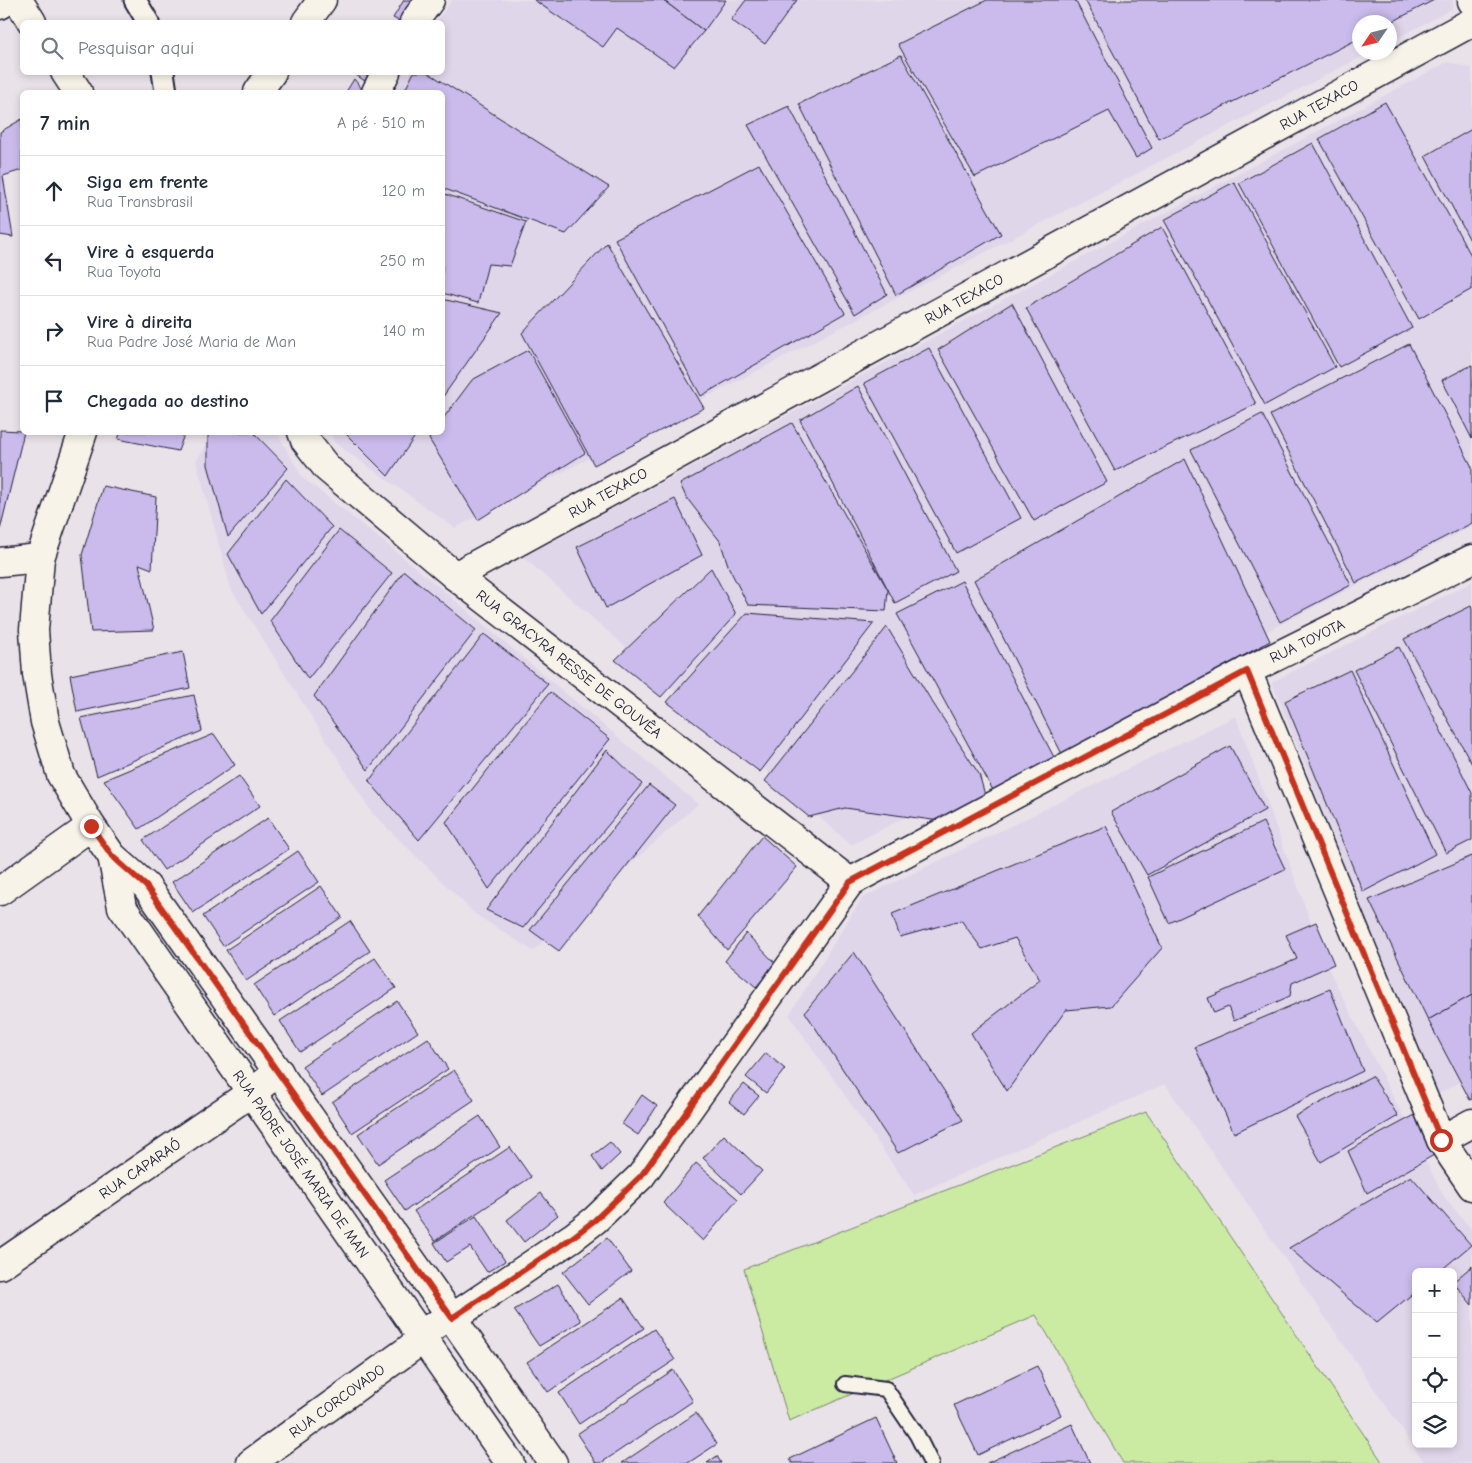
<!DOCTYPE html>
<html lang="pt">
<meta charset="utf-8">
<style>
:root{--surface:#fff;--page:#f2f2f3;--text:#1f2937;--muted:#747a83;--line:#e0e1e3}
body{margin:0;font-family:"Comic Neue",sans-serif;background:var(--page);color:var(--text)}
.controls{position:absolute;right:15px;bottom:15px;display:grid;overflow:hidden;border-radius:8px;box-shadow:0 2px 8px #0003}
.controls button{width:45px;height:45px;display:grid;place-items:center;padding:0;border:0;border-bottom:1px solid var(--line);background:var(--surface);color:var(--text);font:25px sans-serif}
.compass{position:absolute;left:1352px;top:15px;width:45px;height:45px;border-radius:50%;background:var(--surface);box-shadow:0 2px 8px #0003;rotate:235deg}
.stop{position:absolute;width:15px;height:15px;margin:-11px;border:4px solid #c8321e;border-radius:50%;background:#fff}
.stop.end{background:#c8321e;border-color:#fff;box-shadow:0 1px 5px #0008}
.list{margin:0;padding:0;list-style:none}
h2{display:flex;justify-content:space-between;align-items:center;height:65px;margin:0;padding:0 20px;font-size:21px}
h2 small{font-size:16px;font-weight:400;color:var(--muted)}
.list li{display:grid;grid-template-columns:32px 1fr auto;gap:15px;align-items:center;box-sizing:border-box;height:70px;padding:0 20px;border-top:1px solid var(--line)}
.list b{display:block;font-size:19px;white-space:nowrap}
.list p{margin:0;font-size:16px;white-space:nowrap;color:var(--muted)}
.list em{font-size:16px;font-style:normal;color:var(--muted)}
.icon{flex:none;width:28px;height:28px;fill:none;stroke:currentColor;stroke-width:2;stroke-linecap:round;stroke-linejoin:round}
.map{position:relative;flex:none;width:1472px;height:1463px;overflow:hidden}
.search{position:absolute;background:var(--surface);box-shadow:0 2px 8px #0003;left:20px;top:20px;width:425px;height:55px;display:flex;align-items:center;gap:12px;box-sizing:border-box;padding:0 18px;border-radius:8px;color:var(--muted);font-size:19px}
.panel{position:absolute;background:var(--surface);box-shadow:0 2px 8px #0003;left:20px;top:90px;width:425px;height:345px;border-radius:8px}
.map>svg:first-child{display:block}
.built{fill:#e0d6ea;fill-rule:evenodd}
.green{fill:#cbeaa2;stroke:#76866e}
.building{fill:#cabbec;stroke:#22223b}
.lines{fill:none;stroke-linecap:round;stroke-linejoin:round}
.service-casing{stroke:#22223b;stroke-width:18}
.pedestrian-casing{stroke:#22223b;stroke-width:25}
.minor-casing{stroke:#22223b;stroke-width:31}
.tertiary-casing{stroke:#22223b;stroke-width:31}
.service{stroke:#f7f3e8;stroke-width:14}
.pedestrian{stroke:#f7f3e8;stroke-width:21}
.minor{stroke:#f7f3e8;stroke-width:28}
.tertiary{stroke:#f7f3e8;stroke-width:28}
.route{stroke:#c8321e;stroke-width:6}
.labels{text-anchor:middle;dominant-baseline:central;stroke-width:4;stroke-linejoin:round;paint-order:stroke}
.street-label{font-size:15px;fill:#22223b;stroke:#f7f3e8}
</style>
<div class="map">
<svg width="1472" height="1463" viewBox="0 0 1472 1463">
<rect width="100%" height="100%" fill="#eae2e9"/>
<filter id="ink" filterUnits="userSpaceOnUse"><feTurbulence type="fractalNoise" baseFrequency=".02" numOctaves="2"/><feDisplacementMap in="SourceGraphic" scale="10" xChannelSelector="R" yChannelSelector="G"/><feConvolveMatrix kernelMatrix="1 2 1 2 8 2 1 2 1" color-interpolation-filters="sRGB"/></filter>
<g filter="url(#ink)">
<g class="built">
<path d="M452 0H1453L1452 9 1390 42V22H1360V52L1369 53 455 528 335 443 330 433 442 432V92H390L396 78 400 73 442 72V22H436Z"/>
<path d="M1447 62 1472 68V526L851 845 523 557Z"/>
<path d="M214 433H277L303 478 403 557 698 804 533 951 475 914 372 813 231 589 196 461Z"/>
<path d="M1472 582V1076L1434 1096 1272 682Z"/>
<path d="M1236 716 1326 964 1443 1195 1472 1230V1463H1425L1165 1084 914 1195 789 1015 862 898ZM1416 1272H1453V1444H1416Z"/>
</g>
<path class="green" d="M1146 1112 1383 1463H1123L1036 1315 789 1421 744 1269Z"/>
<g class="building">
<path d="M404 0H417L401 22 393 18Z"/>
<path d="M534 0H663L704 31 674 67 617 28 603 47Z"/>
<path d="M663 0H726L704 31Z"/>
<path d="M746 0H797L765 44 731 20Z"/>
<path d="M987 0H1075L1152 148 1136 158 1109 111 975 177 898 44Z"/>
<path d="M1085 0H1434L1390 23 1360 22V38L1159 139Z"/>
<path d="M901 55 1001 234 896 295 799 104Z"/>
<path d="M354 72H370L365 81 353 73Z"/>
<path d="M414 72H427L609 187 566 234 442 188V92H404Z"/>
<path d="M354 79 362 89 360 92H346Z"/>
<path d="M1385 102 1472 257V289L1419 319 1319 139Z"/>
<path d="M789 106 887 294 855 314 748 125Z"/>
<path d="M22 119V170L3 176 13 237 0 235V132Z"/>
<path d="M1472 129V244L1425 156Z"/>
<path d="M1313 143 1412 328 1339 367 1239 183Z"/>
<path d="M759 164 845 313 701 396 615 239Z"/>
<path d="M1234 182 1335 367 1265 405 1164 220Z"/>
<path d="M442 193 526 222 510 266 488 264 478 303 442 293Z"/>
<path d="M1162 227 1256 404 1115 471 1026 308Z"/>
<path d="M607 243 704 408 594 465 522 333Z"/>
<path d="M442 299 502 313 442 398Z"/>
<path d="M1012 303 1107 482 1034 521 938 350Z"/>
<path d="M1409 344 1472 467V523L1356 583 1270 415Z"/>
<path d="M929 348 1021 518 956 553 864 383Z"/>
<path d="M528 350 585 453 478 520 429 439 434 432H442V420L472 380Z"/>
<path d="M1472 365V439L1442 380Z"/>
<path d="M858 386 956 571 895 603 800 420Z"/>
<path d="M1262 414 1351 585 1280 622 1191 450Z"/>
<path d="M792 423 888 590 886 611 748 605 729 568 720 541 686 497 680 484Z"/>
<path d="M0 430 22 431V432H24L0 530Z"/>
<path d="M121 432H185L178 451 118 439Z"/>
<path d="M208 432H253L288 468 228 537 208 465Z"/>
<path d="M348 432H418L388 476 347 435Z"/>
<path d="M1185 459 1270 641 1063 756 974 580Z"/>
<path d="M286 479 332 527 261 614 228 554Z"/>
<path d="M103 486 156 497 152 569 139 564 154 630 91 632 82 555Z"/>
<path d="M675 499 702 555 606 608 577 547Z"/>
<path d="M339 530 392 573 308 679 270 621Z"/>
<path d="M711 568 736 614 661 697 615 660Z"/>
<path d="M404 571 476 630 368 770 314 696Z"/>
<path d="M962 581 1056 761 994 792 897 614Z"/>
<path d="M1471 606 1472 609V764L1404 639Z"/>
<path d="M747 613 874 623 760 772 667 702Z"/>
<path d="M887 627 929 697 979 774 987 802 947 822 845 808 809 817 765 781Z"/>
<path d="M484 634 548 684 419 840 369 781Z"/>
<path d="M1399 647 1472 793V840L1446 853 1354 670Z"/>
<path d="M183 652 190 688 77 712 70 675Z"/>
<path d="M1350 670 1435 854 1363 892 1285 701Z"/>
<path d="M550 692 610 739 489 889 446 822Z"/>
<path d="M194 695 202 731 97 776 81 718Z"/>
<path d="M214 734 235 765 139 829 104 780Z"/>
<path d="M1230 746 1265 810 1147 875 1111 812Z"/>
<path d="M607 750 642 784 523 928 486 910Z"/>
<path d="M239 776 260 806 164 870 143 840Z"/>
<path d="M649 785 675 805 559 951 530 930Z"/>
<path d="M268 818 289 849 193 913 172 882Z"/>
<path d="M1263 822 1285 869 1169 923 1148 877Z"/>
<path d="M1106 826 1162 948 1111 1006 1066 1010 1007 1091 971 1033 1040 980 1015 938 982 949 961 920 900 937 892 914Z"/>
<path d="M762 836 797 867 727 950 698 916Z"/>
<path d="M298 851 319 882 223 946 203 916Z"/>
<path d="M1472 856V995L1428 1020 1369 900Z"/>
<path d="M321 886 342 917 246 981 226 950Z"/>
<path d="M350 921 370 951 274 1016 254 985Z"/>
<path d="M1316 922 1334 964 1292 983 1290 996 1234 1021 1228 1007 1214 1013 1208 998 1297 959 1286 935Z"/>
<path d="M746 933 776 964 756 987 725 961Z"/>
<path d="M854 952 963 1120 898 1153 805 1012Z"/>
<path d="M375 958 396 988 300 1052 280 1021Z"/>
<path d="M1330 989 1363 1071 1234 1133 1195 1047Z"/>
<path d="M1472 995V1099L1470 1100 1428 1020Z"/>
<path d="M397 1001 418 1032 322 1096 302 1066Z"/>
<path d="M428 1038 448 1069 352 1133 332 1102Z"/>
<path d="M766 1053 785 1069 766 1093 746 1077Z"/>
<path d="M454 1070 474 1100 378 1164 358 1134Z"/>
<path d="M1372 1076 1398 1116 1321 1162 1295 1116Z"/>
<path d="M744 1084 759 1096 744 1114 729 1102Z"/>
<path d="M642 1095 657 1106 638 1135 622 1124Z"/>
<path d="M1415 1115 1434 1155 1367 1193 1348 1151Z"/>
<path d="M480 1116 500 1147 405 1211 384 1180Z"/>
<path d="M724 1135 762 1171 741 1194 703 1158Z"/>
<path d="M610 1142 620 1154 602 1171 592 1156Z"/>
<path d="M510 1147 531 1177 435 1241 414 1211Z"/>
<path d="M696 1163 738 1199 703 1241 663 1203Z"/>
<path d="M1411 1176 1471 1245 1439 1272H1416V1291L1377 1323 1289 1248Z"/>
<path d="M541 1193 558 1215 524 1242 507 1220Z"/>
<path d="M476 1216 505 1261 487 1272 470 1247 446 1262 434 1243Z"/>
<path d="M607 1238 631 1271 588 1304 563 1272Z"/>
<path d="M1472 1266V1305L1453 1282Z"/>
<path d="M558 1284 581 1321 539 1346 514 1310Z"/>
<path d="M623 1298 644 1328 548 1392 527 1362Z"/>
<path d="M654 1329 675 1360 579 1424 559 1393Z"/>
<path d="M1037 1366 1061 1415 978 1455 954 1405Z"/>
<path d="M673 1370 693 1401 601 1463H596L577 1434Z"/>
<path d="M696 1413 717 1444 688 1463H622Z"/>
<path d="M876 1418 897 1463H792L790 1459Z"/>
<path d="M1072 1424 1090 1463H987Z"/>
<path d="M717 1456 721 1463H707Z"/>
</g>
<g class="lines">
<g class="service-casing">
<path id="service" d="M845 1384 886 1389 917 1435 931 1463"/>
</g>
<g class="pedestrian-casing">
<g id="pedestrian">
<path d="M135 0 148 22"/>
<path d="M163 72 166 92"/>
</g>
</g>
<g class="minor-casing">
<g id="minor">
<path d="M1472 0V1"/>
<path d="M0 5 8 0"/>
<path d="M414 22 430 0"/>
<path d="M376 92 386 72"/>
<path d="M302 432 305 440 327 468 455 576 850 882"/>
<path d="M0 562 40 558"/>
<path d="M455 576 1472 22"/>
<path d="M1247 671 1441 1140 1472 1186"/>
<path d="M0 891 91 826"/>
<path d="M1441 1140 1472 1123"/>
<path d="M0 1265 252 1092 279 1072"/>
<path d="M452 1318 573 1237 595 1220 641 1176 850 882 1247 671 1472 559"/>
</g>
</g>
<g class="tertiary-casing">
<g id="tertiary">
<path d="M18 0 32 22"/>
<path d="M306 22 322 0"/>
<path d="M65 72 78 92"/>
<path d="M258 92 272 72"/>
<path d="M83 432 40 558 34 630 37 674 45 722 61 775 91 826 112 856 146 886 441 1302 553 1463"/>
<path d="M112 856 122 907 510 1463"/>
<path d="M251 1463 408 1350 423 1338 427 1330 435 1325"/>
</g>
</g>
<use href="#service" class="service"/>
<use href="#pedestrian" class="pedestrian"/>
<use href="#minor" class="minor"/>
<use href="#tertiary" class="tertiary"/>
</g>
</g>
<g class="lines" filter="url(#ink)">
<path class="route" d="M91 826 112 856 146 886 452 1318 573 1237 595 1220 641 1176 850 882 1247 671 1441 1140"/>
</g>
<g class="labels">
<g class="street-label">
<text transform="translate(1319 105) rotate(-29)">RUA TEXACO</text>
<text transform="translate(964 299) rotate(-29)">RUA TEXACO</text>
<text transform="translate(608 493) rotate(-29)">RUA TEXACO</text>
<text transform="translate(1307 641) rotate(-26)">RUA TOYOTA</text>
<text transform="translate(569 664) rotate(38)">RUA GRACYRA RESSE DE GOUVÊA</text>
<text transform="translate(301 1164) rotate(55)">RUA PADRE JOSÉ MARIA DE MAN</text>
<text transform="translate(140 1169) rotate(-34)">RUA CAPARAÓ</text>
<text transform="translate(337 1401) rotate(-36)">RUA CORCOVADO</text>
</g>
</g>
</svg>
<div class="controls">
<button>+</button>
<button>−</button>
<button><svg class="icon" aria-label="locate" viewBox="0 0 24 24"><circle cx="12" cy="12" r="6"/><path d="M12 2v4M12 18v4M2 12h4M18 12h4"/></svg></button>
<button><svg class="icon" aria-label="layers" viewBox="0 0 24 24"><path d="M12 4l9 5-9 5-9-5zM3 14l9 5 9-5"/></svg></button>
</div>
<svg class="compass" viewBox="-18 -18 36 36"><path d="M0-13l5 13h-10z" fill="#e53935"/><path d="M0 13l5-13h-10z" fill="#747a83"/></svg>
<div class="stop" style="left:1441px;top:1140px"></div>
<div class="stop end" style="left:91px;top:826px"></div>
<div class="search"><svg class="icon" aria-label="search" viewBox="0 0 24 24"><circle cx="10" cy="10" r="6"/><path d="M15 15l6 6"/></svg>Pesquisar aqui</div>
<section class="panel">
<h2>7 min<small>A pé · 510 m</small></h2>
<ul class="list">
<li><svg class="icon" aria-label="ahead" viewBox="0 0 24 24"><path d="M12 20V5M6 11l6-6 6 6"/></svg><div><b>Siga em frente</b><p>Rua Transbrasil</p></div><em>120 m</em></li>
<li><svg class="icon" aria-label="left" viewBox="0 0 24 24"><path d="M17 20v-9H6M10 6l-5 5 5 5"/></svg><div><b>Vire à esquerda</b><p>Rua Toyota</p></div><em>250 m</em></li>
<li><svg class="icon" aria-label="right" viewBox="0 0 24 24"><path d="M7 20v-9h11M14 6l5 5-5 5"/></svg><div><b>Vire à direita</b><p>Rua Padre José Maria de Man</p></div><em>140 m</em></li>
<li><svg class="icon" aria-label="arrive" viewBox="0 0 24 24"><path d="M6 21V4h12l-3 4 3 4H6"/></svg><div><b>Chegada ao destino</b></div></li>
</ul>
</section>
</div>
